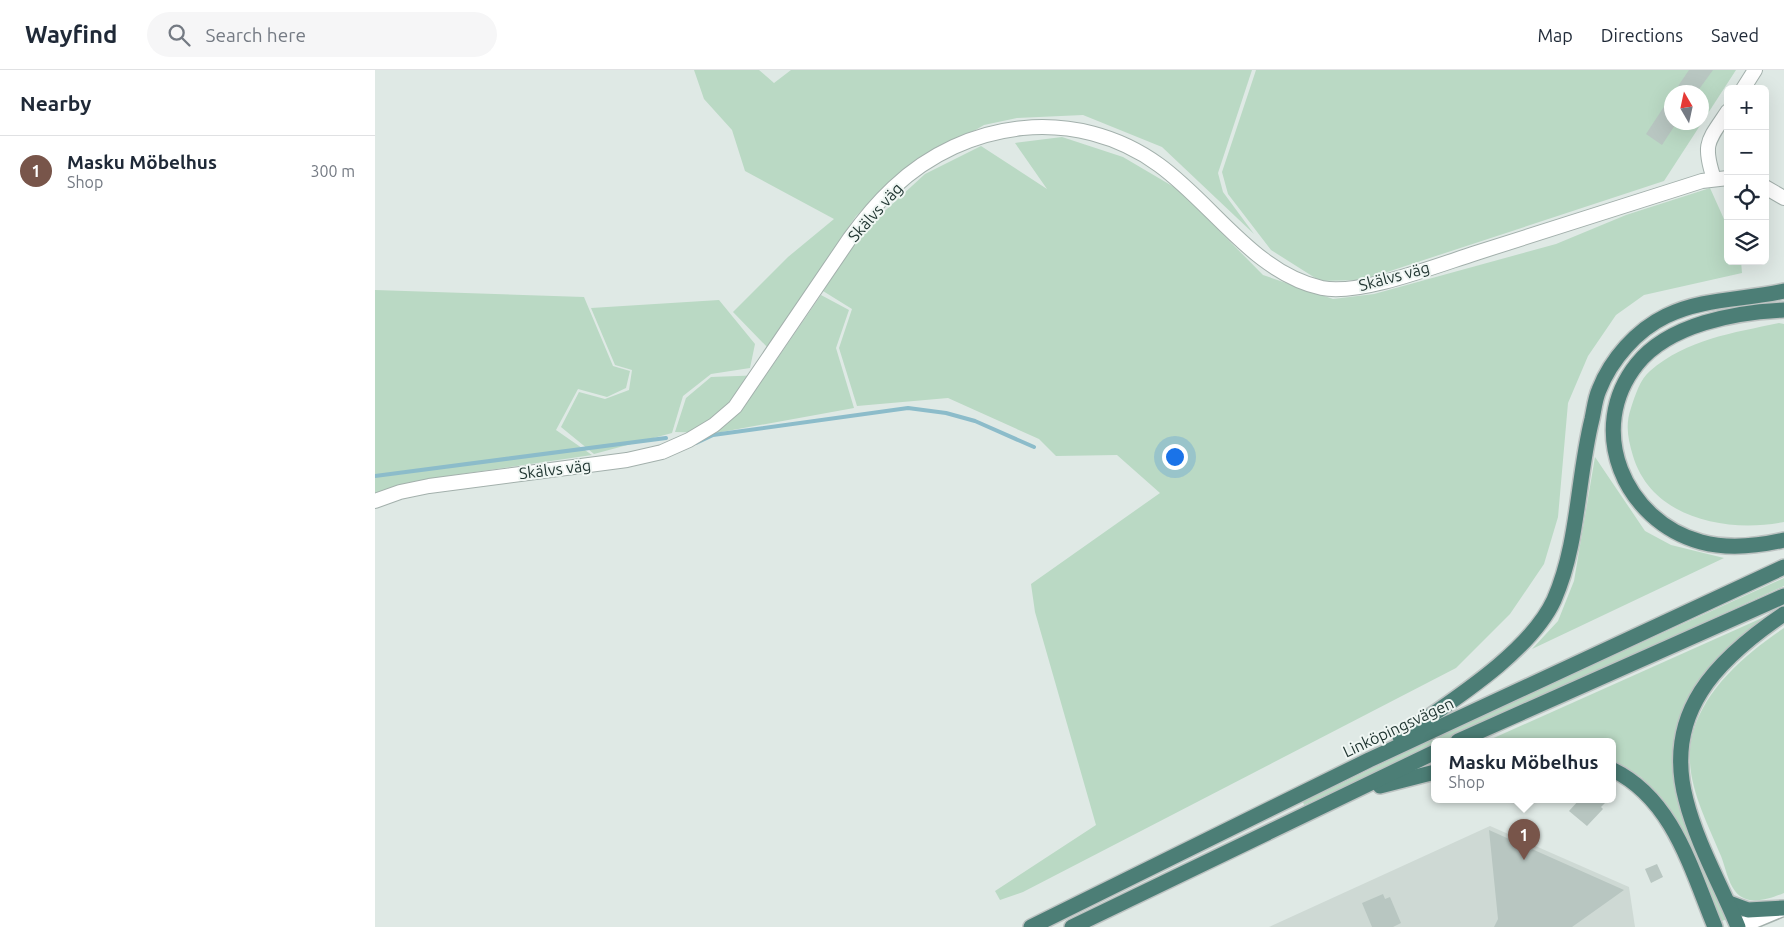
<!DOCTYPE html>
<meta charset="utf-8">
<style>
:root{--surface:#fff;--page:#f6f6f7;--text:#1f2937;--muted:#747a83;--line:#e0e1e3;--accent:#78554a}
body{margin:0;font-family:Ubuntu,sans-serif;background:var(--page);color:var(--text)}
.controls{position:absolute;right:15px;top:15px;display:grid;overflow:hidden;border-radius:8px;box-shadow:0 5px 20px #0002}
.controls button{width:45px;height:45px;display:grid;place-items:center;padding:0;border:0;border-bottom:1px solid var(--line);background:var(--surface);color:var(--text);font:25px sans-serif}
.compass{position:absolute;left:1289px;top:15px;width:45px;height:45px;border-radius:50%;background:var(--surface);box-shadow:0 5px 20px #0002;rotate:351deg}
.you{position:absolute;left:799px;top:386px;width:18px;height:18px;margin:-12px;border:4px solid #fff;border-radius:50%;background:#1a73e8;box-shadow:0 0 0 8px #1a73e833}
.badge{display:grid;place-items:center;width:32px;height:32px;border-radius:50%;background:var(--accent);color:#fff;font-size:16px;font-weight:700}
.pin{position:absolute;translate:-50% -41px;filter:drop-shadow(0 1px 2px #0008)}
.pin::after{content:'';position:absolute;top:26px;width:18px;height:15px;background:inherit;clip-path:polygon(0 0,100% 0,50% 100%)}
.popup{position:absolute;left:1056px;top:668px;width:185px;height:65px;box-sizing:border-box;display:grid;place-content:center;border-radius:8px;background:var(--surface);filter:drop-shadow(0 1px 4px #0005);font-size:16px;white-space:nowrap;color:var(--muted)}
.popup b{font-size:19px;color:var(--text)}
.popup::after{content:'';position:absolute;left:50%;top:100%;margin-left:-10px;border:10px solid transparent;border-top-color:var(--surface)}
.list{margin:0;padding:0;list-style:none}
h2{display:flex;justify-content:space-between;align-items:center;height:65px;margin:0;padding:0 20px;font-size:21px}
h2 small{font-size:16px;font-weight:400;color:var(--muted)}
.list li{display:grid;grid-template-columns:32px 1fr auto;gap:15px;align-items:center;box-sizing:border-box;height:70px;padding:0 20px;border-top:1px solid var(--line)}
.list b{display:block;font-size:19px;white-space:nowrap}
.list p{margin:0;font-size:16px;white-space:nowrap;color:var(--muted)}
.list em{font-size:16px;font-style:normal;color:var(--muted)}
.icon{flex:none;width:28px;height:28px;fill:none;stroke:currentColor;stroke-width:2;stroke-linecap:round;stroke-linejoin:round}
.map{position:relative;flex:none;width:1409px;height:857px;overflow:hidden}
header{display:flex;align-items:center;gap:30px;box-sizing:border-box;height:70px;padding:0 25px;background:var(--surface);border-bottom:1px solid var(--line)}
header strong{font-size:24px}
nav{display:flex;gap:28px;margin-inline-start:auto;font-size:18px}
.search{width:350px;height:45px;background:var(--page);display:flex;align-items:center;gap:12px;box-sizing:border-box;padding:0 18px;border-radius:28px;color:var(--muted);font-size:19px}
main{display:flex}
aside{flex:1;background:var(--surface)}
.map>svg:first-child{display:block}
.built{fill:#ced9d4}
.green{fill:#bad9c4;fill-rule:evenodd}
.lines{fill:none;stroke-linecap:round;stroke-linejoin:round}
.stream{stroke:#8cbcca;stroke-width:4}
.building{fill:#b8c6c1}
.minor-casing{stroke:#a3b0ac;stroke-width:16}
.tertiary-casing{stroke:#a3b0ac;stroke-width:18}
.trunk-casing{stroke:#bdc3c2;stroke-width:18}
.minor{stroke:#fff;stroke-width:14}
.tertiary{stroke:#fff;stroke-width:15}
.trunk{stroke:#4c7e76;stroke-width:15}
.labels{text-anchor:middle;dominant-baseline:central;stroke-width:4;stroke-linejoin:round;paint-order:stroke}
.street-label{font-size:16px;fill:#223733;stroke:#eff6f3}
</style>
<header>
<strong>Wayfind</strong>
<div class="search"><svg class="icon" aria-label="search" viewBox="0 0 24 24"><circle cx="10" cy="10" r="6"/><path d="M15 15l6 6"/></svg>Search here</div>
<nav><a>Map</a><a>Directions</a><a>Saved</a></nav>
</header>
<main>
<aside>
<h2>Nearby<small></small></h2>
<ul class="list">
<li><span class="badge">1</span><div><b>Masku Möbelhus</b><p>Shop</p></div><em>300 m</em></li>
</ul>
</aside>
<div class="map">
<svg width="1409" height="857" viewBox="0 0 1409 857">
<rect width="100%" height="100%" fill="#dfe9e5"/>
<path class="built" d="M1115 756 1254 817 1260 857H894Z"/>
<g class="green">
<path d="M319 0H384L399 13 416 0H877L843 103 848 122 879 164 787 77 708 45 642 48 609 55 529 102 481 146 392 277 358 242 413 187 459 149 370 101 357 60 329 29Z"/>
<path d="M881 0H1361L1289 111 988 210 945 211 896 180 853 124 847 102ZM1296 22H1326V52H1296Z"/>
<path d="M687 67 748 87 804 120 888 205 958 229 999 224 1181 174 1251 145 1335 118 1353 158V191H1366L1367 203 1269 225 1241 245 1213 286 1193 333 1183 447 1169 494 1135 544 1081 598 648 822 625 830 620 821 721 755 660 542 656 514 785 423 742 385 681 386 664 369 573 328 482 336 464 278 477 239 448 221 488 161 550 104 606 76 672 119 640 73Z"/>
<path d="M0 220 209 227 238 296 255 301 251 318 232 327 203 319 181 360 217 385 52 409 0 425Z"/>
<path d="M446 225 474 240 461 278 479 338 341 363 300 362 311 328 336 307 391 305Z"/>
<path d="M344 230 380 274 375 298 336 304 308 326 297 363 219 384 186 357 204 322 230 329 254 320 257 300 240 295 216 238Z"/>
<path d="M1404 253 1409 254V452C1352 463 1277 449 1258 386 1253 369 1250 355 1256 338 1260 326 1265 309 1275 301 1312 269 1358 263 1404 253Z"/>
<path d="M1220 387 1270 461 1296 475 1349 488 1157 579 1183 551 1199 511Z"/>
<path d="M1409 508V516L1068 671H1060V675L929 735 928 732 1101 648Z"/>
<path d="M1396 544C1354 575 1321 602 1304 653 1299 667 1296 686 1298 702 1307 752 1333 802 1352 849L1347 851 1301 748 1287 728 1266 707 1238 691V671H1112Z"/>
<path d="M1409 558V823C1394 829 1372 837 1360 821 1353 812 1350 796 1346 786 1330 747 1306 705 1318 662 1331 617 1372 583 1409 558Z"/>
</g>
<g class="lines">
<g class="stream">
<path d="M321 373 338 365 533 338 571 343 600 351 659 377"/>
<path d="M0 406 291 368"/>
</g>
</g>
<g class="building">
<path d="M1314 0H1338L1322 22H1299Z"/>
<path d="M1296 26V52H1302L1287 75 1271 64Z"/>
<path d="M1205 729H1234L1226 737 1228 739 1212 756 1194 741Z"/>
<path d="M1114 760 1249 820 1197 857H1119L1123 849Z"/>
<path d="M1282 794 1288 807 1276 813 1270 799Z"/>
<path d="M1008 824 1010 829 1015 827 1026 853 1018 857H997L987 833Z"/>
</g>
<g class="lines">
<g class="minor-casing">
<g id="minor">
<path d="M1368 19 1380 0"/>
<path d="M1339 109C1327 73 1333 71 1353 41"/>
<path d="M1390 117 1409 128"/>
<path d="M0 431 25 422 54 416 252 390 287 382 314 370 339 355 360 337 475 168C488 150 502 133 518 118 591 49 701 35 784 95 838 134 879 203 947 218 984 226 1063 195 1101 183 1168 161 1235 140 1302 119L1327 111 1353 108"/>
</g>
</g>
<g class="tertiary-casing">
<path id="tertiary" d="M1363 857 1406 839"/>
</g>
<g class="trunk-casing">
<g id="trunk">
<path d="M1409 240C1361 242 1294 254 1262 294 1210 359 1249 451 1326 472 1352 479 1383 476 1409 470"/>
<path d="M1025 667C1073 633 1154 584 1179 530 1204 473 1202 409 1217 349 1219 340 1220 329 1224 320 1236 289 1262 260 1291 246 1327 228 1370 230 1409 221"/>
<path d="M1083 671 1409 526"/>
<path d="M1238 700C1298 729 1316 799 1340 857"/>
<path d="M1005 716 1060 702"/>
<path d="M1354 833 1373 840 1408 838"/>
<path d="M656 857 994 690 1409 497"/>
<path d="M697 857 1060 682"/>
<path d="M1363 857C1346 815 1322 774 1311 730 1288 643 1341 590 1409 544"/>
</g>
</g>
<use href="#minor" class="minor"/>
<use href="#tertiary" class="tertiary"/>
<use href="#trunk" class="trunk"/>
</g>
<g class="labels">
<g class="street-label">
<text transform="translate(500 142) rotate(-48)">Skälvs väg</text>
<text transform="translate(1019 206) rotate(-15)">Skälvs väg</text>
<text transform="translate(180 399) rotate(-7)">Skälvs väg</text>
<text transform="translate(1023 657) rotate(-25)">Linköpingsvägen</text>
</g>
</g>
</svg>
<div class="controls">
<button>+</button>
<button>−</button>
<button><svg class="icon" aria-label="locate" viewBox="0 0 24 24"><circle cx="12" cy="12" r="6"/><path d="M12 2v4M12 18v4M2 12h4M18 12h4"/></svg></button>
<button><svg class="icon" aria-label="layers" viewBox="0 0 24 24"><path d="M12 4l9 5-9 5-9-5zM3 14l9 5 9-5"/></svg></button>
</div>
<svg class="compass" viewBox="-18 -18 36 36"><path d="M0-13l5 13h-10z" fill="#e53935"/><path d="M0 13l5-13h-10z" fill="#747a83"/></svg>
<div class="you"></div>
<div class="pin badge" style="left:1149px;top:790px">1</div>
<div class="popup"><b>Masku Möbelhus</b>Shop</div>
</div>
</main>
